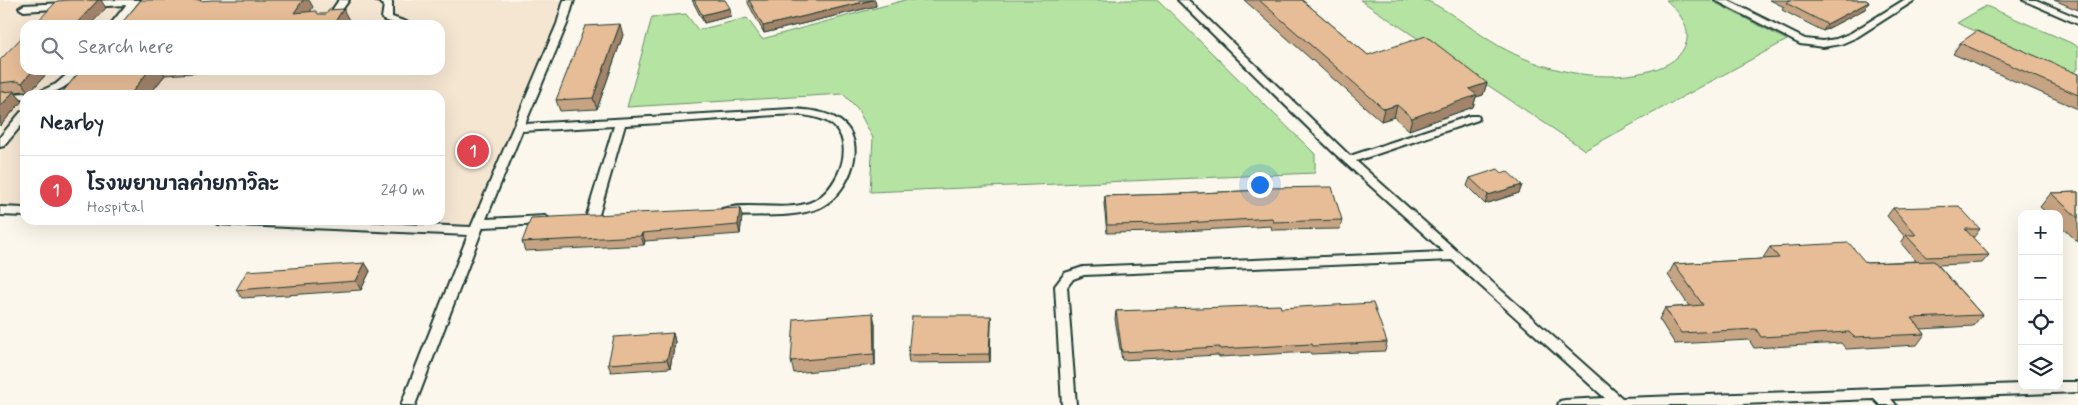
<!DOCTYPE html>
<meta charset="utf-8">
<style>
:root{--surface:#fff;--page:#f2f2f3;--text:#1f2937;--muted:#747a83;--line:#e0e1e3;--accent:#b45309}
body{margin:0;font-family:Mynerve,"Playpen Sans Thai",sans-serif;background:var(--page);color:var(--text)}
.controls{position:absolute;right:15px;bottom:15px;display:grid;overflow:hidden;border-radius:10px;box-shadow:0 5px 20px #0002}
.controls button{width:45px;height:45px;display:grid;place-items:center;padding:0;border:0;border-bottom:1px solid var(--line);background:var(--surface);color:var(--text);font:25px sans-serif}
.you{position:absolute;left:1259px;top:184px;width:18px;height:18px;margin:-12px;border:4px solid #fff;border-radius:50%;background:#1a73e8;box-shadow:0 0 0 8px #1a73e833}
.badge{display:grid;place-items:center;width:32px;height:32px;border-radius:50%;background:var(--accent);color:#fff;font-size:16px;font-weight:700}
.pin{position:absolute;translate:-50% -50%;border:2px solid #fff;box-shadow:0 1px 5px #0006}
.list{margin:0;padding:0;list-style:none}
h2{display:flex;justify-content:space-between;align-items:center;height:65px;margin:0;padding:0 20px;font-size:21px}
h2 small{font-size:16px;font-weight:400;color:var(--muted)}
.list li{display:grid;grid-template-columns:32px 1fr auto;gap:15px;align-items:center;box-sizing:border-box;height:70px;padding:0 20px;border-top:1px solid var(--line)}
.list b{display:block;font-size:19px;white-space:nowrap}
.list p{margin:0;font-size:16px;white-space:nowrap;color:var(--muted)}
.list em{font-size:16px;font-style:normal;color:var(--muted)}
.icon{flex:none;width:28px;height:28px;fill:none;stroke:currentColor;stroke-width:2;stroke-linecap:round;stroke-linejoin:round}
.map{position:relative;flex:none;width:2078px;height:405px;overflow:hidden}
.search{position:absolute;background:var(--surface);box-shadow:0 5px 20px #0002;left:20px;top:20px;width:425px;height:55px;display:flex;align-items:center;gap:12px;box-sizing:border-box;padding:0 18px;border-radius:15px;color:var(--muted);font-size:19px}
.panel{position:absolute;background:var(--surface);box-shadow:0 5px 20px #0002;left:20px;top:90px;width:425px;height:135px;border-radius:15px}
.map>svg:first-child{display:block}
.built{fill:#f5e6d2;fill-rule:evenodd}
.green{fill:#b4e3a2;stroke:#6a906b}
.lines{fill:none;stroke-linecap:round;stroke-linejoin:round}
.lane-casing{stroke:#1f3d34;stroke-width:4}
.lane{fill:#fbf7ec;fill-rule:evenodd}
.wall{fill:#c6a382;stroke:#1f3d34}
.shaded-wall{fill:#a1846a;stroke:#1f3d34}
.building{fill:#e6bd97;stroke:#1f3d34}
</style>
<div class="map">
<svg width="2078" height="405" viewBox="0 0 2078 405">
<rect width="100%" height="100%" fill="#fbf7ec"/>
<filter id="ink" filterUnits="userSpaceOnUse"><feTurbulence type="fractalNoise" baseFrequency=".02" numOctaves="2"/><feDisplacementMap in="SourceGraphic" scale="10" xChannelSelector="R" yChannelSelector="G"/><feConvolveMatrix kernelMatrix="1 2 1 2 8 2 1 2 1" color-interpolation-filters="sRGB"/></filter>
<g filter="url(#ink)">
<path class="built" d="M0 0H564L475 231 258 220H440V95H25V208L0 207ZM25 25H440V70H25Z"/>
<g class="green">
<path d="M905 0H1158L1315 154V173L870 192 873 138 857 108 843 94 627 107 652 17 686 14 698 30 747 18 762 39Z"/>
<path d="M1360 0C1373 0 1419 0 1428 1 1453 13 1475 32 1499 46 1541 70 1597 83 1645 72 1661 68 1678 62 1685 46 1693 28 1678 11 1666 0H1710L1787 40 1585 150Z"/>
<path d="M1986 6 2078 46V69L2071 73 1957 23Z"/>
</g>
<g class="lines">
<g class="lane-casing">
<g id="lane">
<path d="M118 0H140L120 25H110L126 5 89 7 84 4 89 1Z"/>
<path d="M339 0H349L332 24H326L324 22Z"/>
<path d="M376 0H388L392 2V17L415 25H400L384 20 382 18 384 5Z"/>
<path d="M564 0H574L567 24 525 124 792 109C808 110 826 111 840 121 870 142 849 193 821 207 795 219 754 214 726 216L722 215 720 212 722 209C750 201 781 212 809 203 823 198 832 186 838 174 847 155 847 131 826 121 800 109 763 117 735 118 698 121 661 123 625 125L598 218 592 222 586 218 614 126 522 131 486 219 545 216 551 220 545 224 483 227 415 405H401L468 235 218 224 212 220H310L471 227 557 24Z"/>
<path d="M1178 0H1188L1350 156 1470 116H1478L1479 118 1478 120 1356 161 1622 398 2022 384V386H2059V382H2078V392L1891 399 1896 405H1880L1874 399 1717 405H1558L1560 401 1565 400 1605 398 1452 260 1084 275 1073 279 1067 287 1076 405H1062L1055 286 1065 273 1083 267 1444 252 1333 152Z"/>
<path d="M1715 0H1727L1805 39 1823 41 1836 39 1851 33 1904 0H1915L1857 37 1841 44 1823 47 1800 44Z"/>
<path d="M2023 0H2036L2078 18V24Z"/>
<path d="M65 3 68 4V8L24 11 19 8 24 5Z"/>
<path d="M72 70H82C68 88 54 95 32 95L56 84Z"/>
<path d="M25 93 29 95H25V99L0 101V95Z"/>
<path d="M25 111V121L4 146 0 147V137L21 112Z"/>
<path d="M0 207 25 208V216L0 215Z"/>
</g>
</g>
<use href="#lane" class="lane"/>
</g>
<g class="wall">
<path d="M692 0H725L731 16 704 23Z"/>
<path d="M748 0H875L876 6 764 33 748 3Z"/>
<path d="M1244 0H1302L1368 55 1487 83 1483 95 1476 97 1473 107 1409 130 1394 117 1381 121Z"/>
<path d="M1770 0H1866L1869 2 1865 9 1823 31 1782 10 1784 7Z"/>
<path d="M2054 0H2078V10Z"/>
<path d="M623 35 597 109 560 111 556 100Z"/>
<path d="M1960 43 2078 74V109L1953 54Z"/>
<path d="M0 60 25 70H50L29 93 25 91 15 92 22 101 0 126Z"/>
<path d="M81 70H234L165 75 149 95H60Z"/>
<path d="M1502 173 1522 185 1519 193 1485 204 1467 186 1470 178Z"/>
<path d="M1265 188 1342 220 1340 229 1272 230 1271 226 1166 232 1107 233 1104 204 1105 196 1178 194 1264 190Z"/>
<path d="M2078 192V242L2059 224V214H2048L2040 207 2051 193Z"/>
<path d="M1893 208 1980 229 1974 237H1972L1989 255 1982 263 1938 265 1982 315 1973 326 1921 329 1925 334 1917 345 1846 349 1841 343 1754 348 1749 340 1675 344 1659 319 1665 308 1689 306 1668 275 1674 264 1764 259 1763 258 1770 247 1866 263 1916 261 1901 243 1905 237 1887 216Z"/>
<path d="M742 216 740 234 645 241 644 245 525 251 522 242Z"/>
<path d="M365 263 370 271 361 290 242 298 236 290Z"/>
<path d="M1281 308 1387 342 1385 351 1311 354 1310 352 1219 357 1218 355 1122 360 1115 319 1116 311Z"/>
<path d="M991 316 990 362 909 363 908 355Z"/>
<path d="M875 324V365L794 373 791 361Z"/>
<path d="M673 333 675 342 670 368 611 372 608 364Z"/>
</g>
<g class="shaded-wall">
<path d="M98 0H101L106 8 90 25H75Z"/>
<path d="M303 0H309L313 7 302 25 294 13Z"/>
<path d="M872 0H875L876 6 764 33 763 26Z"/>
<path d="M1869 2 1865 9 1823 31 1827 24Z"/>
<path d="M730 8 731 16 704 23 702 15Z"/>
<path d="M343 9 350 22 348 25H333Z"/>
<path d="M620 24 623 35 597 109 593 98Z"/>
<path d="M33 70H50L29 93 22 83Z"/>
<path d="M149 70H162L165 75 149 95H130Z"/>
<path d="M1487 83 1483 95 1476 97 1473 107 1409 130 1412 118 1469 89Z"/>
<path d="M14 91 22 101 0 126V107Z"/>
<path d="M1397 105 1394 117 1381 121 1384 109Z"/>
<path d="M1522 185 1519 193 1485 204 1488 195Z"/>
<path d="M740 208 742 216 740 234 738 225Z"/>
<path d="M642 233 645 241 644 245 641 236Z"/>
<path d="M365 263 370 271 361 290 356 281Z"/>
<path d="M873 313 875 324V365L874 354Z"/>
<path d="M991 316V324L990 362 989 354Z"/>
<path d="M673 333 675 342 670 368 667 360Z"/>
</g>
<g class="building">
<path d="M69 0H98L75 25H34L57 1Z"/>
<path d="M141 0H201L200 1 212 0H303L294 13 316 11 318 14H326L329 10 343 9 333 25H120Z"/>
<path d="M694 0H725L730 8 702 15Z"/>
<path d="M749 0H872L763 26Z"/>
<path d="M1259 0H1302L1368 55 1426 36 1487 83 1469 89 1477 95 1412 118 1397 105 1384 109Z"/>
<path d="M1789 0H1866L1869 2 1827 24 1786 3 1790 0Z"/>
<path d="M620 24 593 98 556 100 585 26Z"/>
<path d="M1977 31 2078 74V95L1960 43Z"/>
<path d="M25 34V70H33L22 83 17 81 0 83V60Z"/>
<path d="M81 70H149L130 95H60Z"/>
<path d="M14 91 0 107V92Z"/>
<path d="M1498 169 1502 173 1507 171 1522 185 1488 195 1470 178Z"/>
<path d="M1332 187 1342 220 1273 222 1272 218 1167 224 1107 225 1105 196 1178 194 1265 190V188Z"/>
<path d="M2078 192V218L2051 193Z"/>
<path d="M1959 206 1980 229H1965L1989 255 1926 257 1906 235H1916L1893 208Z"/>
<path d="M740 208 738 225 642 233 641 236 522 242 531 218Z"/>
<path d="M1849 243 1866 263 1934 261 1982 315 1912 318 1925 334 1854 337 1849 332 1761 337 1756 329 1681 333 1665 308 1703 305 1674 264 1779 258 1770 247Z"/>
<path d="M365 263 356 281 236 290 247 271Z"/>
<path d="M1373 303 1387 342 1313 346 1312 344 1220 349V347L1122 352 1116 311 1280 305 1281 308Z"/>
<path d="M873 313 874 354 791 361 794 319Z"/>
<path d="M912 316H991L989 354 908 355Z"/>
<path d="M673 333 667 360 608 364 614 337Z"/>
</g>
</g>
</svg>
<div class="controls">
<button>+</button>
<button>−</button>
<button><svg class="icon" aria-label="locate" viewBox="0 0 24 24"><circle cx="12" cy="12" r="6"/><path d="M12 2v4M12 18v4M2 12h4M18 12h4"/></svg></button>
<button><svg class="icon" aria-label="layers" viewBox="0 0 24 24"><path d="M12 4l9 5-9 5-9-5zM3 14l9 5 9-5"/></svg></button>
</div>
<div class="you"></div>
<div class="pin badge" style="left:473px;top:151px;background:#e0444e">1</div>
<div class="search"><svg class="icon" aria-label="search" viewBox="0 0 24 24"><circle cx="10" cy="10" r="6"/><path d="M15 15l6 6"/></svg>Search here</div>
<section class="panel">
<h2>Nearby<small></small></h2>
<ul class="list">
<li><span class="badge" style="background:#e0444e">1</span><div><b>โรงพยาบาลค่ายกาวิละ</b><p>Hospital</p></div><em>240 m</em></li>
</ul>
</section>
</div>
